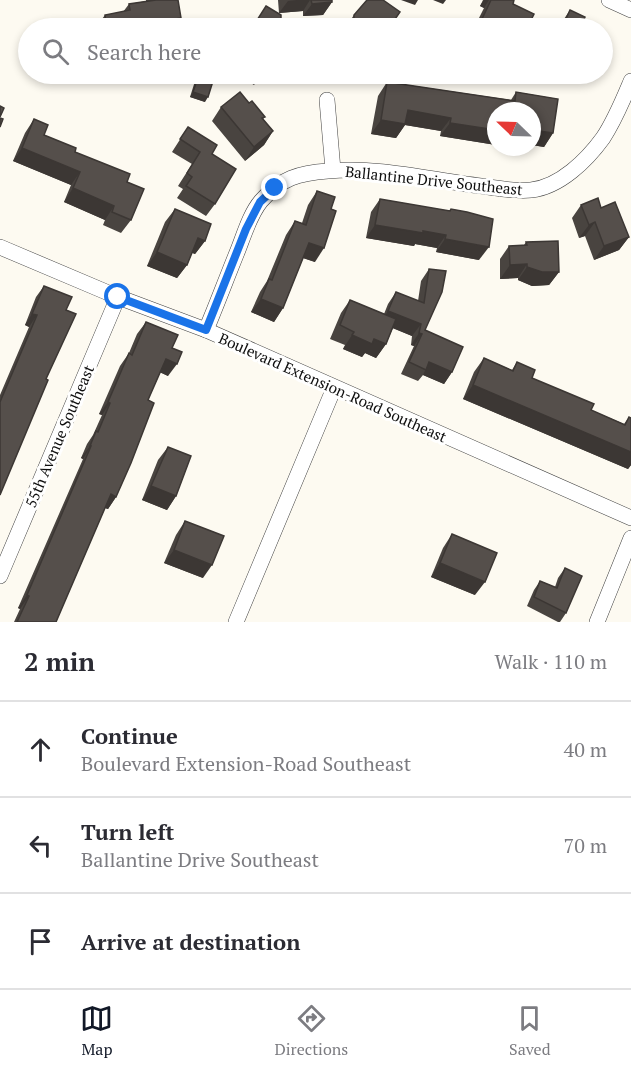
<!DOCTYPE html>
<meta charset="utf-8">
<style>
:root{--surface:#fff;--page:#f2f2f3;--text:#2b2b33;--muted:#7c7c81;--line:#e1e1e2;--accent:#111827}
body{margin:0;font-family:"PT Serif",serif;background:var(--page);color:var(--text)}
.compass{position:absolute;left:487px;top:102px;width:54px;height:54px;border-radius:50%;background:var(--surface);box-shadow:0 3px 9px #0003;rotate:293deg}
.stop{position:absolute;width:18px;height:18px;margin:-14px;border:4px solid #1a73e8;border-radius:50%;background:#fff}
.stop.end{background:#1a73e8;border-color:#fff;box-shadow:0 2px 6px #0008}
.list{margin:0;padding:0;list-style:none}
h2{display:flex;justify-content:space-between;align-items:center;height:78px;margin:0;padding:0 24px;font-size:26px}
h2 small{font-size:20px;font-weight:400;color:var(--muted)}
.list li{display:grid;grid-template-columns:39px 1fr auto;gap:18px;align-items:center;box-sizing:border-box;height:96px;padding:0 24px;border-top:2px solid var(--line)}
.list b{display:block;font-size:22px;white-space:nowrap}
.list p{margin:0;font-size:20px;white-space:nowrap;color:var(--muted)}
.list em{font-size:20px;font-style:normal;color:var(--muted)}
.icon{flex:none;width:33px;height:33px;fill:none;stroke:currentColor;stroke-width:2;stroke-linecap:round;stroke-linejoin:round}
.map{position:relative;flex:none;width:631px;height:622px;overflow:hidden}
.search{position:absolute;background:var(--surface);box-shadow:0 3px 9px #0003;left:18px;right:18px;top:18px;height:66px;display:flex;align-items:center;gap:15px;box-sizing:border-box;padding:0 21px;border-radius:33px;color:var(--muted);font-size:22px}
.sheet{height:366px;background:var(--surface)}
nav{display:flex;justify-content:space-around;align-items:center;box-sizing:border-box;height:84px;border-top:2px solid var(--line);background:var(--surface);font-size:16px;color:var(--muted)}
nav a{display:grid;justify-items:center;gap:3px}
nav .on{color:var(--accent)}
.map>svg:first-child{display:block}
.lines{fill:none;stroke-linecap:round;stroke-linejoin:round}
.minor-casing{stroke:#414141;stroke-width:16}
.minor{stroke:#fff;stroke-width:15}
.wall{fill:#494440}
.shaded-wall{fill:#3c3734}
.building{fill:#554f4b;stroke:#3c3734;stroke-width:1.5}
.route{stroke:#1a73e8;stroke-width:8}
.labels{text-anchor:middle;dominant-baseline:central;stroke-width:6;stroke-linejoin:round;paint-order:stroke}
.street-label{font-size:15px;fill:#0e0e0e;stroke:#fff}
</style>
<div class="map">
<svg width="631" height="622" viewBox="0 0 631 622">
<rect width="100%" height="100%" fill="#fdfaf1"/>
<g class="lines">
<g class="minor-casing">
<g id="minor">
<path d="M609 0 631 10"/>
<path d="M327 100 333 170"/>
<path d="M0 247 118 297 206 330 631 518"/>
<path d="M206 330C217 304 227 277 238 250 244 235 250 214 261 201 281 178 299 173 328 171 380 166 430 180 481 186 498 188 515 192 531 190 560 187 587 160 603 138 615 120 623 100 631 81"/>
<path d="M0 576 118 297"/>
<path d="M236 622 334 388"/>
<path d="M597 622 631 538"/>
</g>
</g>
<use href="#minor" class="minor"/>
</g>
<g class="wall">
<path d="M146 0H178L174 28H96V27L105 15 123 12 129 4 146 1Z"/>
<path d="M278 0H332V2L323 15 303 16V11L279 13Z"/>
<path d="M483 0H514L513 4 527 28H474L484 8 480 6Z"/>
<path d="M570 10 582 24 593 28H558Z"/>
<path d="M354 15 393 22 392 28H345Z"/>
<path d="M236 74H262L254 85Z"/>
<path d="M198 77 205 102 190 97 195 81Z"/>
<path d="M387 82 511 100 516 92 558 99 553 133 544 147 532 145V111H496V145L440 136 441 131 405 125 396 138 371 134 378 96Z"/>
<path d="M249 103 265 117 263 119 273 131 264 145 245 161 212 121 221 107Z"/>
<path d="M34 119 44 135 127 182 131 220 121 233 103 225 105 220 64 202 71 185 13 161 25 133Z"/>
<path d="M188 127 212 154 215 204 206 216 177 198 183 189 178 186 192 164 172 152Z"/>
<path d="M317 191 315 262 303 258 283 308 274 322 251 312 260 292 267 281 286 235 295 221 302 223 308 205Z"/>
<path d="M380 199 449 211 451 209 479 260 436 252 437 248 415 244 414 246 366 238 371 212Z"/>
<path d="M581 205 601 208 629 237 619 250 594 260 585 236 579 238 572 218Z"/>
<path d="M175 209 205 241 195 254 192 253 187 265 177 278 147 266 165 222Z"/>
<path d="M526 242 559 272 549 285 532 286 518 280V278L500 279V259L509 246 524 245Z"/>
<path d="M429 269 425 330 452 372 444 384 423 375 418 381 401 374 414 346 411 345 412 336 393 328 386 344 376 358 365 353 362 357 343 349 345 345 330 339 341 313 350 300 384 314 388 304 396 292 418 301 421 281Z"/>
<path d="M44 286 66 310 46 379 0 495V395L29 327 25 325 36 297Z"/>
<path d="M146 322 172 348 168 376 160 372 148 400 116 497 108 509 105 508 56 622H14L20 609 18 608 83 459 81 458 87 444 93 435 102 415 99 414 120 366 129 353 137 334Z"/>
<path d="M484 358 512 370 517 362 532 378 591 410 624 424 629 417 631 418V465L628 469 463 399 474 372Z"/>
<path d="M168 447 176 496 167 510 142 500 158 460Z"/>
<path d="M185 521 203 578 164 563 176 535Z"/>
<path d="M452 534 475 595 431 577 443 548Z"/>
<path d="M565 568 566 613 560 622H558L527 606 534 590 540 581 555 587 558 578Z"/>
</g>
<g class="shaded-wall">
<path d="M297 0H310L303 11 279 13 288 1Z"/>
<path d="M401 0H418L415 5Z"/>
<path d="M433 0H446L443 4Z"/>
<path d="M484 0H489L484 8 480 6Z"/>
<path d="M332 2 323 15 303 16 312 4Z"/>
<path d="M181 18 174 28H161L169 20Z"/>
<path d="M154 22 149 28H126L128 26Z"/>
<path d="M193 92 208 97 205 102 190 97Z"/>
<path d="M408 110 451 118 441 131 405 125 396 138 371 134 381 120Z"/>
<path d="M450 123 496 130V145L440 136Z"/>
<path d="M532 130 553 133 544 147 532 145Z"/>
<path d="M273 131 264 145 245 161 254 147Z"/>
<path d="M502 147H521L517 153 500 150Z"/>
<path d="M22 148 80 172 71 185 13 161Z"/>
<path d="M73 188 114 206 105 220 64 202Z"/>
<path d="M595 222 585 236 579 238 589 225Z"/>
<path d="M375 225 423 231 446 235 437 248 415 244 414 246 366 238Z"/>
<path d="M629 237 619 250 594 260 604 246Z"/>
<path d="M198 238 205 241 195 254 189 251Z"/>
<path d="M445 239 489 247 479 260 436 252Z"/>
<path d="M309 243 324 248 315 262 300 257Z"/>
<path d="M157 252 187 265 177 278 147 266Z"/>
<path d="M527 264 518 278 500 279 510 265Z"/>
<path d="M527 267 559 272 549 285 532 286 518 280Z"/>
<path d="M261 299 283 308 274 322 251 312Z"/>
<path d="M388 311 421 324 412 336 380 323Z"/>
<path d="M32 314 37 315 29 327 25 325Z"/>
<path d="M419 333 422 334 414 346 411 345Z"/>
<path d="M352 335 374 339 386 344 376 358 365 353 362 357 343 349Z"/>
<path d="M166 359 177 364 168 376 157 371Z"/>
<path d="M429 362 452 372 444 384 423 375Z"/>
<path d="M473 385 631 452V465L628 469 463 399Z"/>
<path d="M108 402 110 403 102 415 99 414Z"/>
<path d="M90 446H91L83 459 81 458Z"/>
<path d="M151 486 176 496 167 510 142 500Z"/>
<path d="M111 494 116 497 108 509 102 507Z"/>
<path d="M174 550 212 565 203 578 164 563Z"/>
<path d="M440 563 485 582 475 595 431 577Z"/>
<path d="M27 595 29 596 20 609 18 608Z"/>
</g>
<g class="building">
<path d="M156 0H178L181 18 169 20 170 27 161 28H155L154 22 128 26V28H107L105 15 130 10 129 4Z"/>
<path d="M311 0H332V2L312 4Z"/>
<path d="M367 0H383L400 12 393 22 395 24 392 28H364L358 25 359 23 354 20V15Z"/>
<path d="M491 0H514L513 4 534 14 527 28H517L510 25 509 28H503L482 19Z"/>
<path d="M266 6 281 15V20L277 27 280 28H252Z"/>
<path d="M570 10 585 17 582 24 593 28H562Z"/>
<path d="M198 77 213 81 208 97 193 92Z"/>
<path d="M387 82 515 101 516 92 558 99 553 133 532 130V111H496V130L450 123 451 118 408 110 405 124 381 120Z"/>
<path d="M240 92 249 103 252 101 265 117 262 118 273 131 254 147 221 107Z"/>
<path d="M0 106 4 108 0 117Z"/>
<path d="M0 118 3 119 0 127Z"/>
<path d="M34 119 48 125 44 135 76 148 75 152 130 174 127 182 144 189 131 220 112 212 114 206 73 188 80 172 22 148Z"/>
<path d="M188 127 217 145 212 154 236 169 215 204 186 186 192 177 187 173 200 152 180 139Z"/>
<path d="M317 191 335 197 331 209 336 211 324 248 309 243 283 308 261 299 269 279 272 280 295 221 306 225Z"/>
<path d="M598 198 601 208 615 202 629 237 604 246 595 222 589 225 581 205Z"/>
<path d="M380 199 450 211 451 209 467 212 493 219 489 247 445 239 446 235 423 231V233L375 225Z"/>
<path d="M175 209 211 224 205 241 198 238 187 265 157 252Z"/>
<path d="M558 241 559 272H542L527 267V264L510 265 509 246 527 245 526 242Z"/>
<path d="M429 269 446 271 442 292 425 330 463 347 452 372 429 362 426 370 409 362 422 334 419 333 421 324 388 311 396 292 424 303Z"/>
<path d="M44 286 72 297 66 310 76 314 46 379 48 380 0 495V402L37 315 32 314Z"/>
<path d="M350 300 396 319 386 344 374 339 372 344 352 335 354 332 340 325Z"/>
<path d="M146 322 178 335 172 348 182 352 177 364 166 359 148 400 154 403 131 463 116 497 111 494 56 622H17L29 596 27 595 91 446H90L96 431 98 432 110 403 108 402 129 353 132 355Z"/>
<path d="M484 358 513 371 517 362 535 370 532 378 594 404 591 410 625 425 629 417 631 418V452L473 385Z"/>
<path d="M168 447 191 456 176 496 151 486Z"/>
<path d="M185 521 224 536 212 565 174 550Z"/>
<path d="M452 534 497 553 485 582 440 563Z"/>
<path d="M565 568 582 576 566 613 534 597 540 581 557 588Z"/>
</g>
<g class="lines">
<path class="route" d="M118 297 206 330 246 229 260 202 275 188"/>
</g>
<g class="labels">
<g class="street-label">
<text transform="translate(434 180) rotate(6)">Ballantine Drive Southeast</text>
<text transform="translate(333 387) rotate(24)">Boulevard Extension-Road Southeast</text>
<text transform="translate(59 436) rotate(-67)">55th Avenue Southeast</text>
</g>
</g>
</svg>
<svg class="compass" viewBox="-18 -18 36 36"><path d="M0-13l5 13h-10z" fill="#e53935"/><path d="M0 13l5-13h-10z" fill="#7c7c81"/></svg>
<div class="stop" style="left:118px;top:297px"></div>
<div class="stop end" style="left:275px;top:188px"></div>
<div class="search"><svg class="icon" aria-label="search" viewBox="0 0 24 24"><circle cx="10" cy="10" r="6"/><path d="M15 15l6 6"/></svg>Search here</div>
</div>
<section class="sheet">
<h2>2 min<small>Walk · 110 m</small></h2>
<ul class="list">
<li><svg class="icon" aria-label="ahead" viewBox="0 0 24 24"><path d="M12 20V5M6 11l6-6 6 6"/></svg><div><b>Continue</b><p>Boulevard Extension-Road Southeast</p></div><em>40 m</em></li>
<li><svg class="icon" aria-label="left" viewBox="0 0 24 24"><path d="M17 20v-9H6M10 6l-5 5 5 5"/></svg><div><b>Turn left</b><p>Ballantine Drive Southeast</p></div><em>70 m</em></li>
<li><svg class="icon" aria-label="arrive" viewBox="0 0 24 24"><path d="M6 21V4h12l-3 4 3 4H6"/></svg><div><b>Arrive at destination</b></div></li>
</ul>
</section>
<nav>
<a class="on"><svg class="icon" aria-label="map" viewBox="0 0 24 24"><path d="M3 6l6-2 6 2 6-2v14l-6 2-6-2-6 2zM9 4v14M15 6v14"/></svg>Map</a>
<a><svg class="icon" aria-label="directions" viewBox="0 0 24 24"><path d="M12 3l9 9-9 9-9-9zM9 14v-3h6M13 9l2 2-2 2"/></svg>Directions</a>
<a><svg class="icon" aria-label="saved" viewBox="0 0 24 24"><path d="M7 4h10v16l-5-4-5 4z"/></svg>Saved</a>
</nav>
